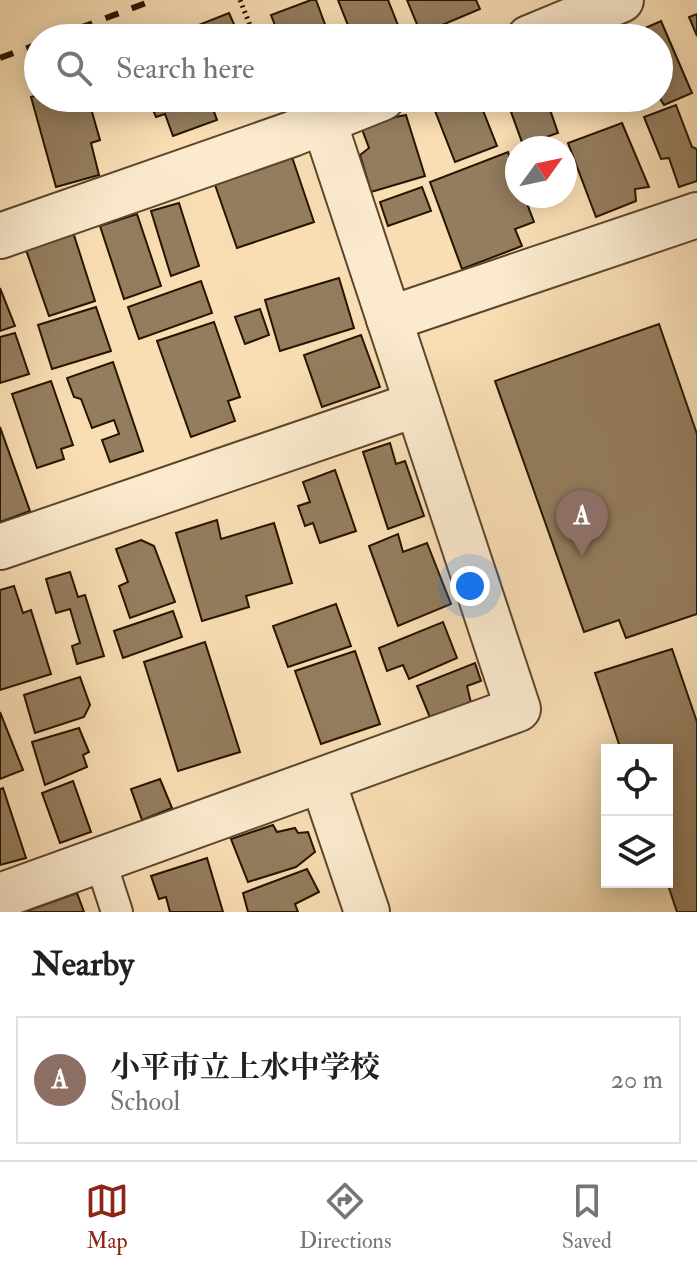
<!DOCTYPE html>
<meta charset="utf-8">
<style>
:root{--surface:#fff;--page:#f6f6f6;--text:#202124;--muted:#757577;--line:#e0e0e0;--accent:#8f2418}
body{margin:0;font-family:"IM FELL Double Pica","Noto Serif JP",serif;background:var(--page);color:var(--text)}
.controls{position:absolute;right:24px;bottom:24px;display:grid;overflow:hidden;border-radius:0px;box-shadow:0 4px 20px #0003}
.controls button{width:72px;height:72px;display:grid;place-items:center;padding:0;border:0;border-bottom:2px solid var(--line);background:var(--surface);color:var(--text);font:40px sans-serif}
.compass{position:absolute;left:505px;top:136px;width:72px;height:72px;border-radius:50%;background:var(--surface);box-shadow:0 4px 20px #0003;rotate:57deg}
.you{position:absolute;left:470px;top:586px;width:28px;height:28px;margin:-20px;border:6px solid #fff;border-radius:50%;background:#1a73e8;box-shadow:0 0 0 12px #1a73e833}
.badge{display:grid;place-items:center;width:52px;height:52px;border-radius:50%;background:var(--accent);color:#fff;font-size:26px;font-weight:700}
.pin{position:absolute;translate:-50% -66px;filter:drop-shadow(0 2px 4px #0008)}
.pin::after{content:'';position:absolute;top:42px;width:28px;height:24px;background:inherit;clip-path:polygon(0 0,100% 0,50% 100%)}
.list{margin:0;padding:0;list-style:none}
h2{display:flex;justify-content:space-between;align-items:center;height:104px;margin:0;padding:0 32px;font-size:34px}
h2 small{font-size:26px;font-weight:400;color:var(--muted)}
.list li{display:grid;grid-template-columns:52px 1fr auto;gap:24px;align-items:center;box-sizing:border-box;height:128px;margin:0 16px 16px;padding:0 16px;border:2px solid var(--line);border-radius:0px}
.list b{display:block;font-size:30px;white-space:nowrap}
.list p{margin:0;font-size:26px;white-space:nowrap;color:var(--muted)}
.list em{font-size:26px;font-style:normal;color:var(--muted)}
.icon{flex:none;width:44px;height:44px;fill:none;stroke:currentColor;stroke-width:2;stroke-linecap:round;stroke-linejoin:round}
.map{position:relative;flex:none;width:697px;height:912px;overflow:hidden}
.search{position:absolute;background:var(--surface);box-shadow:0 4px 20px #0003;left:24px;right:24px;top:24px;height:88px;display:flex;align-items:center;gap:20px;box-sizing:border-box;padding:0 28px;border-radius:44px;color:var(--muted);font-size:30px}
.sheet{height:248px;background:var(--surface)}
nav{display:flex;justify-content:space-around;align-items:center;box-sizing:border-box;height:112px;border-top:2px solid var(--line);background:var(--surface);font-size:22px;color:var(--muted)}
nav a{display:grid;justify-items:center;gap:4px}
nav .on{color:var(--accent)}
.map>svg:first-child{display:block}
.building{fill:#947d5e;stroke:#261400;stroke-width:2}
.lines{fill:none;stroke-linecap:round;stroke-linejoin:round}
.lane-casing{stroke:#5b462d;stroke-width:34}
.street-casing{stroke:#5b462d;stroke-width:48}
.path{stroke:#261400;stroke-width:5;stroke-dasharray:2 4;stroke-linecap:butt}
.lane{stroke:#fbeace;stroke-width:30}
.street{stroke:#fbeace;stroke-width:44}
.rail{stroke:#261400;stroke-width:6;stroke-dasharray:14 14;stroke-linecap:butt}
</style>
<div class="map">
<svg width="697" height="912" viewBox="0 0 697 912">
<rect width="100%" height="100%" fill="#f9deb4"/>
<filter id="stains"><feTurbulence type="fractalNoise" baseFrequency=".0025" numOctaves="4"/><feColorMatrix values="0 0 0 0 .2 0 0 0 0 .09 0 0 0 0 .02 0 0 0 .5 -.17"/></filter>
<radialGradient id="worn" r=".72"><stop offset=".6" stop-color="#630" stop-opacity="0"/><stop offset="1" stop-color="#630" stop-opacity=".3"/></radialGradient>
<g class="building">
<path d="M311 0H316L330 38H280L271 15Z"/>
<path d="M338 0H388L403 38H353Z"/>
<path d="M407 0H476L480 9 421 34Z"/>
<path d="M229 13 240 38H201L196 26Z"/>
<path d="M697 14V36L689 17Z"/>
<path d="M661 21 692 93 664 105 659 97V38L627 36Z"/>
<path d="M38 95 88 98 100 140 91 143 99 175 56 187 31 97Z"/>
<path d="M148 98H209L217 120 173 136 165 114 156 117Z"/>
<path d="M430 98H478L497 146 455 162Z"/>
<path d="M506 98H546L558 133 523 145Z"/>
<path d="M676 105 692 147 697 149V181L679 187 669 158 661 159 644 117Z"/>
<path d="M406 115 425 176 371 192 360 155 369 148 360 124Z"/>
<path d="M622 123 649 187 635 189 636 201 596 217 568 143Z"/>
<path d="M508 152 517 177V196H524L534 222 515 229 522 246 462 269 430 182Z"/>
<path d="M292 157 314 222 237 248 214 182Z"/>
<path d="M422 187 431 211 388 226 380 202Z"/>
<path d="M179 203 199 266 171 276 151 211Z"/>
<path d="M137 214 161 286 124 299 100 226Z"/>
<path d="M73 232 95 301 49 316 25 247Z"/>
<path d="M339 278 354 328 280 351 265 300Z"/>
<path d="M201 281 212 313 139 339 128 307Z"/>
<path d="M0 288 15 326 0 331Z"/>
<path d="M96 307 111 351 52 369 38 325Z"/>
<path d="M260 309 269 335 245 344 235 317Z"/>
<path d="M214 322 240 397 228 401 235 421 191 437 157 341Z"/>
<path d="M659 324 697 434V614L626 638 619 620 584 632 495 381Z"/>
<path d="M15 333 29 374 0 383V337Z"/>
<path d="M361 335 380 387 322 407 304 355Z"/>
<path d="M113 362 143 451 110 462 102 440 119 434 114 420 92 428 81 399 74 397 67 378Z"/>
<path d="M51 381 73 445 61 449 64 459 37 468 12 394Z"/>
<path d="M0 427 30 511 0 522Z"/>
<path d="M390 443 396 464 405 461 424 516 388 529 363 452Z"/>
<path d="M335 470 356 531 320 543 313 523 305 526 298 506 310 502 303 482Z"/>
<path d="M217 520 221 539 274 523 292 583 246 596 249 607 202 621 176 533Z"/>
<path d="M398 534 403 552 427 543 451 604 398 626 369 546Z"/>
<path d="M141 540 154 546 175 602 130 618 119 586 128 582 116 549Z"/>
<path d="M70 572 78 597 85 595 104 656 77 664 72 646 80 643 70 609 56 613 46 579Z"/>
<path d="M14 586 23 613 31 610 51 674 0 690V590Z"/>
<path d="M336 604 351 646 288 667 273 626Z"/>
<path d="M173 611 182 637 123 658 114 631Z"/>
<path d="M443 622 457 658 409 679 403 665 387 671 379 648Z"/>
<path d="M205 642 240 752 178 771 144 662Z"/>
<path d="M672 649 697 722V912H677L667 882V750H621L595 673Z"/>
<path d="M355 651 380 724 321 744 295 671Z"/>
<path d="M475 663 481 681 467 686 471 703 431 720 417 686Z"/>
<path d="M80 677 90 705 84 717 35 733 24 695Z"/>
<path d="M0 712 23 770 0 779Z"/>
<path d="M79 728 89 752 83 755 87 767 45 785 32 742Z"/>
<path d="M160 779 172 808 142 820 131 789Z"/>
<path d="M73 781 91 832 60 843 42 793Z"/>
<path d="M3 788 26 858 0 865V789Z"/>
<path d="M273 825 277 832 295 828 298 833 308 832 315 852 296 867 248 882 231 839Z"/>
<path d="M207 858 223 912H170L166 897 159 899 151 876Z"/>
<path d="M307 869 319 892 295 904 298 912H248L243 893Z"/>
<path d="M77 893 84 912H24Z"/>
</g>
<g class="lines">
<g class="lane-casing">
<path id="lane" d="M100 860 117 912"/>
</g>
<g class="street-casing">
<g id="street">
<path d="M529 38 621 0"/>
<path d="M0 236 292 134 382 98"/>
<path d="M389 319 697 215"/>
<path d="M0 547 417 404"/>
<path d="M323 782 367 912"/>
<path d="M0 896 518 709 324 122"/>
</g>
</g>
<path class="path" d="M240 0 255 38"/>
<use href="#lane" class="lane"/>
<use href="#street" class="street"/>
<g class="rail">
<path d="M53 38 154 0"/>
<path d="M0 58 38 44"/>
</g>
</g>
<rect width="100%" height="100%" filter="url(#stains)"/>
<rect width="100%" height="100%" fill="url(#worn)"/>
</svg>
<div class="controls">
<button><svg class="icon" aria-label="locate" viewBox="0 0 24 24"><circle cx="12" cy="12" r="6"/><path d="M12 2v4M12 18v4M2 12h4M18 12h4"/></svg></button>
<button><svg class="icon" aria-label="layers" viewBox="0 0 24 24"><path d="M12 4l9 5-9 5-9-5zM3 14l9 5 9-5"/></svg></button>
</div>
<svg class="compass" viewBox="-18 -18 36 36"><path d="M0-13l5 13h-10z" fill="#e53935"/><path d="M0 13l5-13h-10z" fill="#757577"/></svg>
<div class="you"></div>
<div class="pin badge" style="left:582px;top:556px;background:#8d6e63">A</div>
<div class="search"><svg class="icon" aria-label="search" viewBox="0 0 24 24"><circle cx="10" cy="10" r="6"/><path d="M15 15l6 6"/></svg>Search here</div>
</div>
<section class="sheet">
<h2>Nearby<small></small></h2>
<ul class="list">
<li><span class="badge" style="background:#8d6e63">A</span><div><b>小平市立上水中学校</b><p>School</p></div><em>20 m</em></li>
</ul>
</section>
<nav>
<a class="on"><svg class="icon" aria-label="map" viewBox="0 0 24 24"><path d="M3 6l6-2 6 2 6-2v14l-6 2-6-2-6 2zM9 4v14M15 6v14"/></svg>Map</a>
<a><svg class="icon" aria-label="directions" viewBox="0 0 24 24"><path d="M12 3l9 9-9 9-9-9zM9 14v-3h6M13 9l2 2-2 2"/></svg>Directions</a>
<a><svg class="icon" aria-label="saved" viewBox="0 0 24 24"><path d="M7 4h10v16l-5-4-5 4z"/></svg>Saved</a>
</nav>
